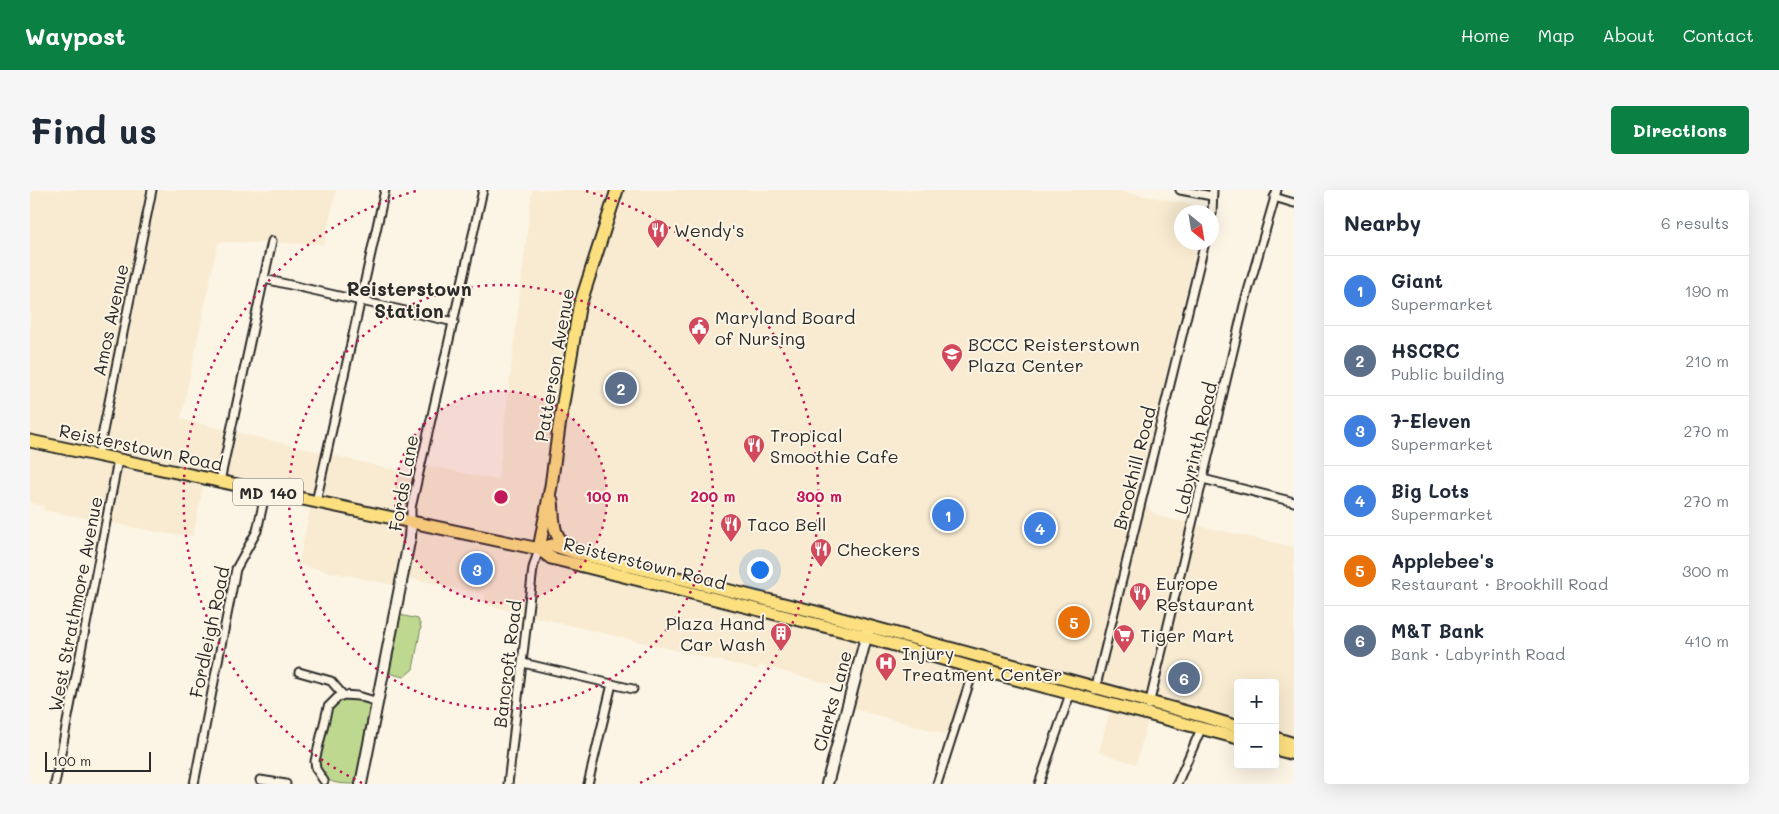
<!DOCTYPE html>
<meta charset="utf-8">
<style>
:root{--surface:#fff;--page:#f6f6f7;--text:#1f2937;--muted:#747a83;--line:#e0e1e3;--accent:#0b8043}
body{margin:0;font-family:Mali,sans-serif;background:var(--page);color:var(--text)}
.controls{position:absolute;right:15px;bottom:15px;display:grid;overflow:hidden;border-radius:5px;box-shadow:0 5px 20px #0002}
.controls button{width:45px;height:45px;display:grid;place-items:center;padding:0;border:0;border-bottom:1px solid var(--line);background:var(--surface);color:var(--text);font:25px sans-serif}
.compass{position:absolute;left:1144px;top:15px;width:45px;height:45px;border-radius:50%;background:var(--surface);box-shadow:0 5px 20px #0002;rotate:150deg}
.scale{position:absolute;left:15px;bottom:12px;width:106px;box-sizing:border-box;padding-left:5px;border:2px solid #2b2b2b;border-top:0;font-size:14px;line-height:18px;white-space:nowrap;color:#2b2b2b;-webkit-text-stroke:4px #fcf5e5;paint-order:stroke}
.you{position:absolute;left:729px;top:379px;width:18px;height:18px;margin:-12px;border:4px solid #fff;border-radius:50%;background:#1a73e8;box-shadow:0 0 0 8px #1a73e833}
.badge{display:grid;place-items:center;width:32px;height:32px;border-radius:50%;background:var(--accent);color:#fff;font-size:16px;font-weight:700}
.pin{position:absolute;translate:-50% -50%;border:2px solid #fff;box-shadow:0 1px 5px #0006}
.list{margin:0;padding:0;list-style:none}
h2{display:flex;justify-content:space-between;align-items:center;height:65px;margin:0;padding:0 20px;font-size:21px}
h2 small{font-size:16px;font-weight:400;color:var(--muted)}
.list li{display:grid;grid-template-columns:32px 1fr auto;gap:15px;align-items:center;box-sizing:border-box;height:70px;padding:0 20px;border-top:1px solid var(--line)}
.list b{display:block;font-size:19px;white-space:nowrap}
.list p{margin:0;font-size:16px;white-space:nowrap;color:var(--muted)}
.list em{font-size:16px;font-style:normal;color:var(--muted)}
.map{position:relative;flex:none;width:1264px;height:594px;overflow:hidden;border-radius:5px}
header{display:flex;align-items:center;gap:30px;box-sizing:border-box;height:70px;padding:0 25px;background:var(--accent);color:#fff}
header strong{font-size:24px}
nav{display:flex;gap:28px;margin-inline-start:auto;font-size:18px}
.intro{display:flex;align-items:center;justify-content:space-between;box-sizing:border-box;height:120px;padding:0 30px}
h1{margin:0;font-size:35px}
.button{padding:12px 22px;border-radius:5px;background:var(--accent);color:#fff;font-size:18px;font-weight:700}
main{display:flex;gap:30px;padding:0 30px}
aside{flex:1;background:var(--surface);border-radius:5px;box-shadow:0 5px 20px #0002}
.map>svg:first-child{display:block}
.built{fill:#f8ebd1}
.green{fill:#bed88f;stroke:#74825d}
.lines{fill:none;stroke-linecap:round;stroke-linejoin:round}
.street-casing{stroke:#2b2b2b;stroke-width:11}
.secondary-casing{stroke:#2b2b2b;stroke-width:14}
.primary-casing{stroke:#2b2b2b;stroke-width:15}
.street{stroke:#fcf5e5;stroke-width:7}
.secondary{stroke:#fcf5e5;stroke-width:10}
.primary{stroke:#fce080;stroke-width:11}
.ring{fill:none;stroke:#c2185b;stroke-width:2.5;stroke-dasharray:2.5 5}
.labels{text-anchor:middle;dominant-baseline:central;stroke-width:4;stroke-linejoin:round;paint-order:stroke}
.shield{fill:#fcf5e5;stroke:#6a6863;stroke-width:1}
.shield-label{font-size:16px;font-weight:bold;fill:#2b2b2b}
.poi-label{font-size:18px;fill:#2b2b2b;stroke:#fcf5e5;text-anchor:start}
.street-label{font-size:18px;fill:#2b2b2b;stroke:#fcf5e5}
.neighbourhood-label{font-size:19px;font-weight:bold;fill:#2b2b2b;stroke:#fcf5e5}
.centre{fill:#c2185b;stroke:#fcf5e5;stroke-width:2.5}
.ring-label{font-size:15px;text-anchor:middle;font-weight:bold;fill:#c2185b;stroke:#fcf5e5;stroke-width:4;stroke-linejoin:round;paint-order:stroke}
</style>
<header>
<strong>Waypost</strong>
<nav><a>Home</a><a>Map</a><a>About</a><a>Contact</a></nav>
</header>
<div class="intro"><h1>Find us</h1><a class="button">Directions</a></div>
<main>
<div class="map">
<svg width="1264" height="594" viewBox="0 0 1264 594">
<rect width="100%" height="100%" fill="#fcf5e5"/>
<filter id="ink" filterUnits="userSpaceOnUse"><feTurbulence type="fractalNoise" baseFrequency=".02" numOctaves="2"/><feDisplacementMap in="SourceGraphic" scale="10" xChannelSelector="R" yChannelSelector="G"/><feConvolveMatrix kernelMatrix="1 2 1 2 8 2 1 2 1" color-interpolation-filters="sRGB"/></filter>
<g filter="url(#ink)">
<path class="built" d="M0 0H306L294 54 188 52 151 229 390 286V274L468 290 502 0H1083L1176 17 1175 22H1152V52L1168 53 1108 301 1121 321 1131 327 1264 357V557L1245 552V493H1208V542L1121 519 1106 574 1069 562 1083 508 943 473 922 546 817 517 822 500 729 475 728 480 497 425 454 414 455 405 370 386 368 396 268 375 282 311 175 288 163 346 138 344 13 320 14 316 0 313Z"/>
<g class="green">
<path d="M370 425 388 429 391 437 383 479 374 487 358 483Z"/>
<path d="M313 508H328L340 514 326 594C306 594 291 594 288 570L302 515Z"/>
</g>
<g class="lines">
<g class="street-casing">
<g id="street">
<path d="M1150 0 1182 6"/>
<path d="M1244 7 1264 13"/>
<path d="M1182 24 1183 0"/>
<path d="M234 89 424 132"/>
<path d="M68 266 122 0"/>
<path d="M1173 289 1264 312"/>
<path d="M190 291 242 51"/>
<path d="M286 312 355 0"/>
<path d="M381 332V318L453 0"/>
<path d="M493 473 603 499"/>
<path d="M269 482 301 491 313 505 328 506 348 512"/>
<path d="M1065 500 1175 52"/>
<path d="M1119 515 1214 115 1247 0"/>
<path d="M230 590 256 594"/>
<path d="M294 591 286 579 285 571 298 517 307 508 313 505"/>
<path d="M25 594 88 270"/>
<path d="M164 594 206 379 227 341 236 301"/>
<path d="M478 594 503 378 509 359"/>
<path d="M558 594 582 494"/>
<path d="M907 594 944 478"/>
<path d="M1009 594 1040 504"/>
<path d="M1147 594 1171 539"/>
</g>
</g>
<g class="secondary-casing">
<g id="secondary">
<path d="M331 594 380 347 381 332"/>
<path d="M797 594 838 440"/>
</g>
</g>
<g class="primary-casing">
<g id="primary">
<path d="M0 251 509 359 521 368 826 444 944 478 1208 548"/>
<path d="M522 310C524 328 521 349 540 357"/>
<path d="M509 359 522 355 546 363 786 422 1175 527 1208 537"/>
<path d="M509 359 521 296 529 237 549 118 587 0"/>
<path d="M1245 548 1264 554"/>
<path d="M1245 559 1264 564"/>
</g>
</g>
<use href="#street" class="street"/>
<use href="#secondary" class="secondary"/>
<use href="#primary" class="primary"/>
</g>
</g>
<circle cx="471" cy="307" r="106" fill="#c2185b" fill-opacity=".12"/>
<g class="ring">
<circle cx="471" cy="307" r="106"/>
<circle cx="471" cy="307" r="212"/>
<path d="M332 593A318 318 0 0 1 386 1M556 1A318 318 0 0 1 610 593"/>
</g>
<defs>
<g id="restaurant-pin" transform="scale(1.125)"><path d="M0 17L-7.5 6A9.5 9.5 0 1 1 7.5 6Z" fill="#d1495b" stroke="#fcf5e5"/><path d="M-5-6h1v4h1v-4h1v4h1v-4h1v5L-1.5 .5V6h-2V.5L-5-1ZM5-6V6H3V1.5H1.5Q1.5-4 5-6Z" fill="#fff"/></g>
<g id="civic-pin" transform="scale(1.125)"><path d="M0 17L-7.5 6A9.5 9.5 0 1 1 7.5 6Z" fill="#d1495b" stroke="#fcf5e5"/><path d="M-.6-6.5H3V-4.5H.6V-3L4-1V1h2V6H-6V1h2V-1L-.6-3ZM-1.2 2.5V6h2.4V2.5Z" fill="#fff"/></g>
<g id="university-pin" transform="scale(1.125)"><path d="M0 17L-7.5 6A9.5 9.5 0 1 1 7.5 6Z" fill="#d1495b" stroke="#fcf5e5"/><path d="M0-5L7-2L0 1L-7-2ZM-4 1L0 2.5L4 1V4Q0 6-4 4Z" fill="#fff"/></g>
<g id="building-pin" transform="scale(1.125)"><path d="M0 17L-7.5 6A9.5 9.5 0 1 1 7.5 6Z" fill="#d1495b" stroke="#fcf5e5"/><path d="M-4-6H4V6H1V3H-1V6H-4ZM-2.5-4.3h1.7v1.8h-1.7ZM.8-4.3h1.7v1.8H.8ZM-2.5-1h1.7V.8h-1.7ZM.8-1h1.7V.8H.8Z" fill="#fff"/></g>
<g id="supermarket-pin" transform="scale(1.125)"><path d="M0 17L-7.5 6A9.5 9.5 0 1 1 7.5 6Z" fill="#d1495b" stroke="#fcf5e5"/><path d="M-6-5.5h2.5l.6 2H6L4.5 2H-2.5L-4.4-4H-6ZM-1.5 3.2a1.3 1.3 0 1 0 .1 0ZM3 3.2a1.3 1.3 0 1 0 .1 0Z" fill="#fff"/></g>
<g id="hospital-pin" transform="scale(1.125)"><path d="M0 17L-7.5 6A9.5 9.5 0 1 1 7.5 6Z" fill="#d1495b" stroke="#fcf5e5"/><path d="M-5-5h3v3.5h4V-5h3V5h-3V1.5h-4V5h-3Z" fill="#fff"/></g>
</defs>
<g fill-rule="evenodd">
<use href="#restaurant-pin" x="628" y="40"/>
<use href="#civic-pin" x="669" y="137"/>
<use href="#university-pin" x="922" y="164"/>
<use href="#restaurant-pin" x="724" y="255"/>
<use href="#restaurant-pin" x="701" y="334"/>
<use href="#restaurant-pin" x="791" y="359"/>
<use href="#restaurant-pin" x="1110" y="403"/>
<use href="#building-pin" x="751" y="443"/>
<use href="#supermarket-pin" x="1094" y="445"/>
<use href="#hospital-pin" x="856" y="473"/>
</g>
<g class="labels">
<rect class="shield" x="203" y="288.5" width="70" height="27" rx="4"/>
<g class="shield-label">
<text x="238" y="302">MD 140</text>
</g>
<g class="poi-label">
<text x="644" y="40">Wendy's</text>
<text x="685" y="127">Maryland Board<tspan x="685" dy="21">of Nursing</tspan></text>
<text x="938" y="154">BCCC Reisterstown<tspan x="938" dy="21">Plaza Center</tspan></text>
<text x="740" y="245">Tropical<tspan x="740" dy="21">Smoothie Cafe</tspan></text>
<text x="717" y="334">Taco Bell</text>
<text x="807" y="359">Checkers</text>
<text x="1126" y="393">Europe<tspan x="1126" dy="21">Restaurant</tspan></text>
<text x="735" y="433" text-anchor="end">Plaza Hand<tspan x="735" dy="21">Car Wash</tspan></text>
<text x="1110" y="445">Tiger Mart</text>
<text x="872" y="463">Injury<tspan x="872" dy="21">Treatment Center</tspan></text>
</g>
<g class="street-label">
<text transform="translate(80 130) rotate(-78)">Amos Avenue</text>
<text transform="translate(524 175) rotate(-80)">Patterson Avenue</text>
<text transform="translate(111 257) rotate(12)">Reisterstown Road</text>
<text transform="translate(1165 258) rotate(-77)">Labyrinth Road</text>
<text transform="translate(1104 278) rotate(-76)">Brookhill Road</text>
<text transform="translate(373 293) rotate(-80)">Fords Lane</text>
<text transform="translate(615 373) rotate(14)">Reisterstown Road</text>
<text transform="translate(45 414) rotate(-79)">West Strathmore Avenue</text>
<text transform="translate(179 442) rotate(-78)">Fordleigh Road</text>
<text transform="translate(477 474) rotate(-83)">Bancroft Road</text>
<text transform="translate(802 511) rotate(-75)">Clarks Lane</text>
</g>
<g class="neighbourhood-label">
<text x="379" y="98">Reisterstown<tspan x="379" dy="22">Station</tspan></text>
</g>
</g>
<circle cx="471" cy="307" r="8" class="centre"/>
<g class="ring-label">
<text x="577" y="312">100 m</text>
<text x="683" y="312">200 m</text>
<text x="789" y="312">300 m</text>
</g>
</svg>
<div class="controls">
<button>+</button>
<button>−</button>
</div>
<svg class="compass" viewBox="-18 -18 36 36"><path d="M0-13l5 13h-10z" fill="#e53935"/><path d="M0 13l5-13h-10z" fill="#747a83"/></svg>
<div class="scale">100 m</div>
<div class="you"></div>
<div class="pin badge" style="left:918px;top:325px;background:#3f7fe0">1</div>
<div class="pin badge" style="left:591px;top:198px;background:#5c6f8a">2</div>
<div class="pin badge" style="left:447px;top:379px;background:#3f7fe0">3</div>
<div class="pin badge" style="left:1010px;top:338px;background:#3f7fe0">4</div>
<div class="pin badge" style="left:1044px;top:432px;background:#e8710a">5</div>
<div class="pin badge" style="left:1154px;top:488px;background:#5c6f8a">6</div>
</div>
<aside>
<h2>Nearby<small>6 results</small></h2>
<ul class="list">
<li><span class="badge" style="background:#3f7fe0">1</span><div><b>Giant</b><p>Supermarket</p></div><em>190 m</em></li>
<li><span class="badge" style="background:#5c6f8a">2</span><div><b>HSCRC</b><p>Public building</p></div><em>210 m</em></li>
<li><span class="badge" style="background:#3f7fe0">3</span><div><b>7-Eleven</b><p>Supermarket</p></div><em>270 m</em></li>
<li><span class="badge" style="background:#3f7fe0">4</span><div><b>Big Lots</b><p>Supermarket</p></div><em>270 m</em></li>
<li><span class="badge" style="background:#e8710a">5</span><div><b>Applebee's</b><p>Restaurant · Brookhill Road</p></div><em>300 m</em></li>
<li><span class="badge" style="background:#5c6f8a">6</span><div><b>M&amp;T Bank</b><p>Bank · Labyrinth Road</p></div><em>410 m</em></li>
</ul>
</aside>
</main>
